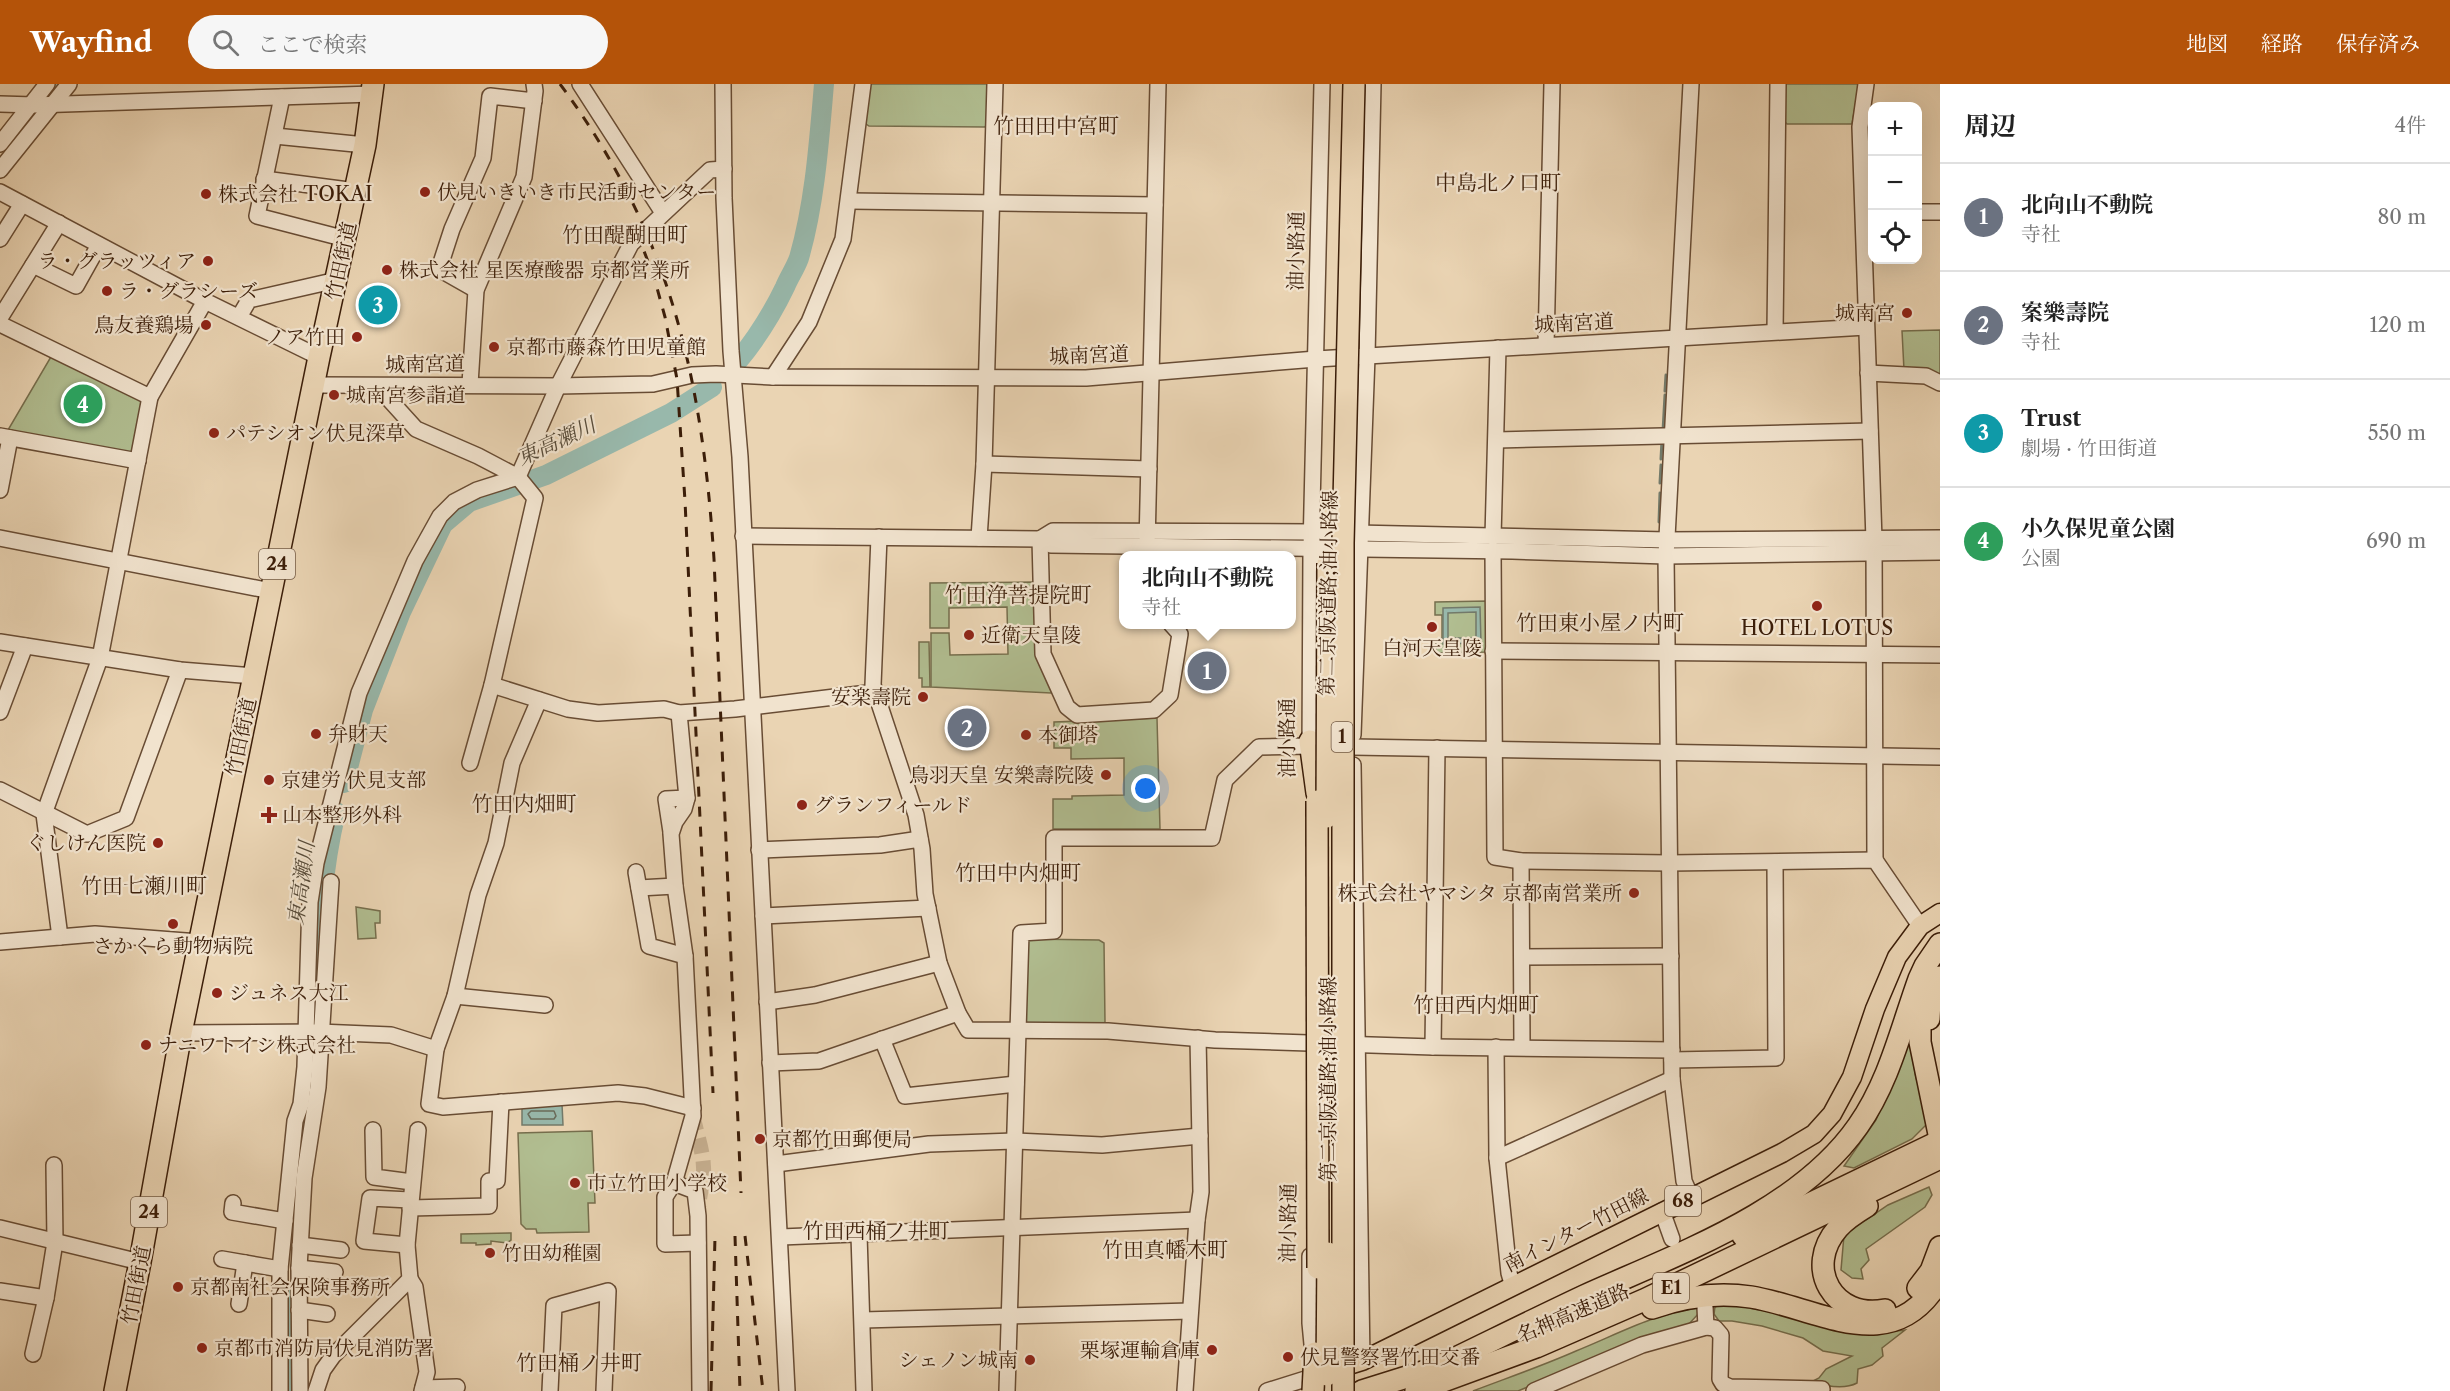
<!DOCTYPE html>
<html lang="ja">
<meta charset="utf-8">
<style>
:root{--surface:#fff;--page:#f6f6f6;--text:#222;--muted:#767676;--line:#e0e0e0;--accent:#b45309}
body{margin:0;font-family:"Libre Caslon Text","Noto Serif JP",serif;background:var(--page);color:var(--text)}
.controls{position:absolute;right:18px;top:18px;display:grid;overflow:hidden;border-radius:12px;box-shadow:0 6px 24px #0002}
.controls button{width:54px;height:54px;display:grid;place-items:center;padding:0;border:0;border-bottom:2px solid var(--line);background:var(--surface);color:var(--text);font:30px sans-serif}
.you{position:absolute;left:1146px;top:705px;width:21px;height:21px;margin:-15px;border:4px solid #fff;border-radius:50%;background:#1a73e8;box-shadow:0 0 0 9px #1a73e833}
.badge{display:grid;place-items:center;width:39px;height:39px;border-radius:50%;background:var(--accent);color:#fff;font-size:20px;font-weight:700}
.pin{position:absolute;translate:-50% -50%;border:3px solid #fff;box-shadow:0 2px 6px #0006}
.popup{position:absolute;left:1119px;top:467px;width:177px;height:78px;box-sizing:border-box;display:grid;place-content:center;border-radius:12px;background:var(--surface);filter:drop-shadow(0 2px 4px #0005);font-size:20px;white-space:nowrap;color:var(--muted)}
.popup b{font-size:22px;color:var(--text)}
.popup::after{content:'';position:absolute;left:50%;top:100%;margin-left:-12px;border:12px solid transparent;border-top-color:var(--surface)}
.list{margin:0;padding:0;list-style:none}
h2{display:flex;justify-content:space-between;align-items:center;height:78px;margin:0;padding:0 24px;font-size:26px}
h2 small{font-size:20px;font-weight:400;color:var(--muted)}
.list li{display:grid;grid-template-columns:39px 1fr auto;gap:18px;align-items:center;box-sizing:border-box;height:108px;padding:0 24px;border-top:2px solid var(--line)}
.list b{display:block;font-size:22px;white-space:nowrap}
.list p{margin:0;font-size:20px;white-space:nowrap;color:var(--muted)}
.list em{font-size:20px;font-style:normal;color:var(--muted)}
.icon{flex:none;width:33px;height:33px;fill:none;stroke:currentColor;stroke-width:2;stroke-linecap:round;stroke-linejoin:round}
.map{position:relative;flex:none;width:1940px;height:1307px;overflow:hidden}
header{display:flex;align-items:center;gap:36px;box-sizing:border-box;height:84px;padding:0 30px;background:var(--accent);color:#fff}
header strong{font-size:28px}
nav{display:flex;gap:33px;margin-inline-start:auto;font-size:21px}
.search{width:420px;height:54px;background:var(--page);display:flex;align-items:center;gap:15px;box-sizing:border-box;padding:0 21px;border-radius:33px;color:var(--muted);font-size:22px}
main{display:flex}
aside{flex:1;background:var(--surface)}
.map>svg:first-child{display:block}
.green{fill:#b1be91;stroke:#766e4d;stroke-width:1.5}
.water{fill:#98b8ab;stroke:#737a6a;stroke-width:1.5;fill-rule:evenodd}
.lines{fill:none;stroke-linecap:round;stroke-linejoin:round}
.shore{stroke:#6a6b5a;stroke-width:1.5}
.stream{stroke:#737a6a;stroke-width:3}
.river{stroke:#98b8ab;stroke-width:20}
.minor-tunnel{stroke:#c7b091;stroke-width:15;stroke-dasharray:15 8;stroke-linecap:butt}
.minor-casing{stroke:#684c34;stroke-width:18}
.major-casing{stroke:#3c1e09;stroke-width:21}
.highway-casing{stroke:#3c1e09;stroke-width:24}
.minor{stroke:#f1e3ce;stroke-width:15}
.major{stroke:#ead4b3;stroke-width:18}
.highway{stroke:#ead4b3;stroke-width:21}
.rail{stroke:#3c1e09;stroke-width:3;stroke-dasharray:10 10;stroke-linecap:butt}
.highway-bridge-casing{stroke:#3c1e09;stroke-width:24;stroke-linecap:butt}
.highway-bridge{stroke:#ead4b3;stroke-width:21}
.poi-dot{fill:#8f2418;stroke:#f1e3ce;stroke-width:2}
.labels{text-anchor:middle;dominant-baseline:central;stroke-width:4.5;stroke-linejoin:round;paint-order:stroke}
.shield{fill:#f1e3ce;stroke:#725944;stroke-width:1.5}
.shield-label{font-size:18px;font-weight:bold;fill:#3c1e09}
.poi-label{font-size:20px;fill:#3c1e09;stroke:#f1e3ce;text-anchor:start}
.street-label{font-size:20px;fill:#3c1e09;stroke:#f1e3ce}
.neighbourhood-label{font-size:21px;fill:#3c1e09;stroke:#f1e3ce}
.water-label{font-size:21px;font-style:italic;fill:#584c3a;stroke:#f1e3ce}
</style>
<header>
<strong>Wayfind</strong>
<div class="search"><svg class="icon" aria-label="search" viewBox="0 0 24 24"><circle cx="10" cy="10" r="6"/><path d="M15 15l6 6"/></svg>ここで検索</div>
<nav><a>地図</a><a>経路</a><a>保存済み</a></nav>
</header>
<main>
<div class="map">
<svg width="1940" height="1307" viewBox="0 0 1940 1307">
<rect width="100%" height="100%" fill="#ead4b3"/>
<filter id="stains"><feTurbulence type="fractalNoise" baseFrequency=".00333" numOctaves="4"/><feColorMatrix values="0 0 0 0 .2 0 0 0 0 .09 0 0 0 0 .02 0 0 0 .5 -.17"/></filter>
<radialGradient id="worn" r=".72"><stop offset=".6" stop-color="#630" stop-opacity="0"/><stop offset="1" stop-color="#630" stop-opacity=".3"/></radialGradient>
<g class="green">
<path d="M867 0H989V37L985 43 869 42 863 38Z"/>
<path d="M1783 0H1859L1852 40H1787L1784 37Z"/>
<path d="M1940 246V292L1904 286 1902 247Z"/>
<path d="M52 271 140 312 144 322 134 370 8 346Z"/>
<path d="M1034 498 1037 569 1054 606 1051 609 931 603V549H949L950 571 1008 570 1007 523 949 524V544H930V499Z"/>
<path d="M1487 517V568L1436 569V555L1442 554V531H1435V518Z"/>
<path d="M919 558H929L930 603H922V594H919Z"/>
<path d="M1157 634 1160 745H1053V715H1072V712L1124 711V674L1071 675V664H1054V638Z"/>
<path d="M356 823 380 827V839H375L376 854 358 855Z"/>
<path d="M1029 855 1099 856 1104 859 1105 938 1102 942H1028L1022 937 1025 859Z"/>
<path d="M1910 959 1916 994 1926 1020V1041L1912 1055 1854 1084 1844 1082 1876 1036 1906 965Z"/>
<path d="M592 1047 595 1119H588L589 1148 537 1149 536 1145H526L521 1140 518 1049Z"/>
<path d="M1929 1103 1932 1111 1925 1123 1866 1165 1869 1176 1861 1185 1863 1195 1852 1194 1841 1186 1844 1151 1888 1121Z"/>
<path d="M511 1149V1156L507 1159 491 1157V1160L476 1161V1159H461V1150Z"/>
<path d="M1723 1219 1792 1232 1848 1249 1869 1250 1905 1246 1882 1264 1883 1272 1872 1281 1858 1285 1857 1299C1844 1306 1825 1302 1811 1298L1819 1294 1826 1285 1852 1272 1823 1267 1803 1254 1762 1242 1732 1237H1719L1714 1230 1715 1223Z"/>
<path d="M1697 1224 1700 1228 1687 1242 1578 1282 1518 1307H1473C1507 1294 1542 1282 1576 1267 1616 1251 1653 1230 1697 1224Z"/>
</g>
<g class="water">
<path d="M1480 523 1481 559 1443 560V524ZM1476 528V554H1448V529Z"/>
<path d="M562 1020 563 1041H522V1021Z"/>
</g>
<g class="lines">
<path class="shore" d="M531 1027H554L556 1032 554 1035H531L528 1030Z"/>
<g class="stream">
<path d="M1665 307 1666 291"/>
<path d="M1663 347 1665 311"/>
<path d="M1661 375 1662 356"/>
<path d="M1660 399 1661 381"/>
<path d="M1659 438 1660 409"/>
</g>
<g class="river">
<path d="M13 59 55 0"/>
<path d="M738 277C757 254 772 230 785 203 789 193 795 185 799 174 815 118 819 58 824 0"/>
<path d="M344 699 363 626 401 528 443 440 469 418 546 391 671 329 712 303"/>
<path d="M313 966C318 886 317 806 336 728"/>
<path d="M298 1100 300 1057 308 1008"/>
<path d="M291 1307 292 1214"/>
</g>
<path class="minor-tunnel" d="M693 1032C697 1052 706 1074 703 1094 702 1104 699 1113 699 1123"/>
<g class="minor-casing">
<g id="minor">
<path d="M580 0 663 129"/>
<path d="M723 0 724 114 731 267 740 373 787 1307"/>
<path d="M1691 0 1666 472 1672 995 1684 1097 1691 1113"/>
<path d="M1866 0 1860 43 1874 456 1875 776"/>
<path d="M282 13 257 132 346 155"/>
<path d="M0 20 34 21 373 10"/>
<path d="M275 52 365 61"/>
<path d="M0 60 47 0"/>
<path d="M0 86 69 0"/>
<path d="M264 95 356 107"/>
<path d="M0 108 205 217 319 273"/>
<path d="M850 117 1155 121"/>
<path d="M1918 128H1940"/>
<path d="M0 155 22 120"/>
<path d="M33 181 76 202 99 161"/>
<path d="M476 206 439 185 452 145 483 74 490 12 534 17"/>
<path d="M239 233 249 216 337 196"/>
<path d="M0 234 59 139"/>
<path d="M0 240 150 313"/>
<path d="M1775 247 1778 0"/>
<path d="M1546 261 1552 0"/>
<path d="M1868 289 1926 292 1940 299"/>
<path d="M773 293 809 238 843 155 863 0"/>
<path d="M470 300 476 206 524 93 535 7 534 0"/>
<path d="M314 301 558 302 653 300 692 291 716 290 773 293 1086 294 1316 275 1866 243"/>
<path d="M377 302 416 345 478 372 518 393 535 414 492 601 470 679"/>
<path d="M0 352 138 377"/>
<path d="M1497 356 1870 347"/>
<path d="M984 380 1149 385"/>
<path d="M0 406 10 354"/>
<path d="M743 452 1040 455 1051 461 1512 467 1666 472 1940 468"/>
<path d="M879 453 873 601 916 731 922 765 925 810 939 879 958 929 968 946 1108 947 1215 956 1433 963 1672 966"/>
<path d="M1493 453 1498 264"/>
<path d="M0 454 271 507"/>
<path d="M979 454 984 380 995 0"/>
<path d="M1040 455 1053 447 1311 448 1667 456 1940 454"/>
<path d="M1040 455 1043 570 1067 623 1077 631 1154 626 1170 611 1180 550 1171 540"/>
<path d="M1147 460 1158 0"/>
<path d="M1493 467 1495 773 1521 777 1669 779 1875 776 1920 842"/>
<path d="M0 558 180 586 254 592"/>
<path d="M1493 567 1940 571"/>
<path d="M492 601 568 625 598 629 664 625 679 629 735 625 876 608"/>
<path d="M539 616 512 679 496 759 478 811 455 912 436 965 429 1020 443 1023 618 1009 645 1012 693 1024"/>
<path d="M0 628 25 562"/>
<path d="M679 629 687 714 684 725 675 738 671 750 675 802 685 872 693 1032 674 1099 665 1113V1160L698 1159"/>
<path d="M1353 651 1367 272 1373 0"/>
<path d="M1353 663 1940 673"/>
<path d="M1310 665 1311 465 1322 0"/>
<path d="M1353 681 1362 1277"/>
<path d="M0 706 87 750 126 734 180 586"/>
<path d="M671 748 666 715 687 714"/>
<path d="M759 766 880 761 920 755"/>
<path d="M1521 777 1522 963"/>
<path d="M636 788 649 862 685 872"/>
<path d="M639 804 675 802"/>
<path d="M763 832 928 824"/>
<path d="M60 853 44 730 100 574 150 313 205 217"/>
<path d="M0 858 95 850 199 858"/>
<path d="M1522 873 1671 872"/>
<path d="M455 912 545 921"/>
<path d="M767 918 815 911 939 879"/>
<path d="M181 949 319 948 391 951 436 965"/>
<path d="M882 955 905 1012 1016 1000"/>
<path d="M1433 963 1437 664"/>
<path d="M1496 963 1497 1074 1509 1189 1513 1203"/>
<path d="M1672 976 1776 974 1775 778"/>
<path d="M770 979 819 977 958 929"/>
<path d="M373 1046 374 1093 412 1098"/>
<path d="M1497 1074 1672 995"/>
<path d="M776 1080 929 1060 1014 1057 1102 1061 1200 1052"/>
<path d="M674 1099 695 1107 698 1132 700 1307"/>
<path d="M233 1119 232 1128 285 1137"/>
<path d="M410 1124 489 1122V1097H497L501 1018"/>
<path d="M1662 1127 1672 1155"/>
<path d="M0 1144 140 1178"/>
<path d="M859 1151 864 1307"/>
<path d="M781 1153 1197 1136"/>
<path d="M300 1161 341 1166"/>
<path d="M407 1161 364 1157 370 1114 410 1116"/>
<path d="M222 1175 280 1185"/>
<path d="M299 1184 335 1188"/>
<path d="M410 1195 415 1203 427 1288 422 1307"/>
<path d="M0 1207 46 1214"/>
<path d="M239 1220 245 1179"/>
<path d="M1705 1223 1706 1243"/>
<path d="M299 1226 327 1230"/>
<path d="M863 1236 1190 1227"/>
<path d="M33 1270 46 1214 55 1158 54 1081"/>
<path d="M423 1304 457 1303"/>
<path d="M280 1307V1185L295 1037 301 1020 305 983 310 818 316 779 359 609 415 477 440 432 454 418 477 406 518 393 558 302 631 160 710 86 724 85"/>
<path d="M300 1307 299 1184 304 1094 318 1003 331 798"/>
<path d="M316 1307 323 1286 333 1272 410 1195 407 1161 418 1046"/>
<path d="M550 1307 554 1222 608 1207 604 1307"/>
<path d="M1007 1307 1021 849 1054 847V754H1212L1225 696 1259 663 1310 662"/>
<path d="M1185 1307 1197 1136 1201 1108 1198 954"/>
<path d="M1267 1307 1315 1292 1310 1239V1172"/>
<path d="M1534 1307 1642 1261 1706 1243 1715 1244 1721 1251 1720 1295 1723 1300 1730 1303 1822 1305"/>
</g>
</g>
<g class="major-casing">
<path id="major" d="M1330 1287 1362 1277 1782 1069 1814 1050 1832 1030 1852 993 1875 925 1897 873 1920 842 1940 829"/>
</g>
<g class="highway-casing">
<g id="highway">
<path d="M1310 657 1317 709"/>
<path d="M1920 914V958L1940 1055"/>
<path d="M1929 935 1930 918 1940 893"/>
<path d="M1867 1122C1857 1128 1846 1135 1838 1144 1803 1184 1834 1236 1885 1226"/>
<path d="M1743 1152 1940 1057"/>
<path d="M1918 1204 1931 1187 1940 1163"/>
<path d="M1652 1224C1683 1213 1718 1208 1751 1213 1819 1224 1893 1277 1940 1195"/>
<path d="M1433 1285C1483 1261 1533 1236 1584 1212 1677 1170 1798 1128 1858 1042 1889 998 1901 945 1919 895L1925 882 1940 860"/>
<path d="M115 1307 140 1178 181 949 319 273 365 61 373 0"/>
<path d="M1362 1307 1445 1281"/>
<path d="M1416 1307 1536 1263 1644 1216 1940 1074"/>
</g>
</g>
<use href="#minor" class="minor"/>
<use href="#major" class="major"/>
<use href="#highway" class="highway"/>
<g class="rail">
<path d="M560 0C671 150 702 293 714 475L741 1109"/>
<path d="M637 149 654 193 665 233 677 295 685 417 713 1009"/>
<path d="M735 1152 740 1307"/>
<path d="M745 1152 763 1307"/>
<path d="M711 1307 715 1153"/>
</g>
<g class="highway-bridge-casing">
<g id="highway-bridge">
<path d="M1317 717 1318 1184"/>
<path d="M1327 733 1328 479"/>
<path d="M1327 1291 1328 1169"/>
<path d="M1313 1307 1315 1269"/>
<path d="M1343 1307V459L1354 0"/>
</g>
</g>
<use href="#highway-bridge" class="highway-bridge"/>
</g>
<g class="poi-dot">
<circle cx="425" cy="108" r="6"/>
<circle cx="206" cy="110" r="6"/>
<circle cx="208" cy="177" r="6"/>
<circle cx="387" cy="186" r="6"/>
<circle cx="107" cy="207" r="6"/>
<circle cx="1907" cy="229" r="6"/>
<circle cx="206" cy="241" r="6"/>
<circle cx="357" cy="253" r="6"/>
<circle cx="494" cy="263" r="6"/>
<circle cx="334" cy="311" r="6"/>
<circle cx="214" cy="349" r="6"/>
<circle cx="1817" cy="522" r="6"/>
<circle cx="1432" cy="543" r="6"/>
<circle cx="969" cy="551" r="6"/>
<circle cx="923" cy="613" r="6"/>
<circle cx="316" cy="650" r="6"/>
<circle cx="1026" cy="651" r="6"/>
<circle cx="1106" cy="691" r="6"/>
<circle cx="269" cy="696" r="6"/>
<circle cx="802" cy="721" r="6"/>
<path d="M266 722h6v6h6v6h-6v6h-6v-6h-6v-6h6z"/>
<circle cx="158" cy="759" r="6"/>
<circle cx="1634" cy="809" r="6"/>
<circle cx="173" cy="840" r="6"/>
<circle cx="217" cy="909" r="6"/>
<circle cx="146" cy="961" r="6"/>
<circle cx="760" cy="1055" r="6"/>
<circle cx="575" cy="1099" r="6"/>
<circle cx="490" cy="1169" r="6"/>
<circle cx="178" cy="1203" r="6"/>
<circle cx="202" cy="1264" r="6"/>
<circle cx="1212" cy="1266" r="6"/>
<circle cx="1288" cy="1273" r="6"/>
<circle cx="1030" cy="1276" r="6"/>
</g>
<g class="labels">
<g class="shield">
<rect x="259" y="465" width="36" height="30" rx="4.5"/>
<rect x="1331.5" y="638" width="21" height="30" rx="4.5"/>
<rect x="1665" y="1102" width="36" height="30" rx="4.5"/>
<rect x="131" y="1113" width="36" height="30" rx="4.5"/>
<rect x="1653" y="1189" width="36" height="30" rx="4.5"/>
</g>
<g class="shield-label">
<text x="277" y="480">24</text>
<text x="1342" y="653">1</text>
<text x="1683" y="1117">68</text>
<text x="149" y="1128">24</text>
<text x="1671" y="1204">E1</text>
</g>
<g class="poi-label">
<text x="437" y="108">伏見いきいき市民活動センター</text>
<text x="218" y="110">株式会社 TOKAI</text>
<text x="196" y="177" text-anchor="end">ラ・グラッツィア</text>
<text x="399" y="186">株式会社 星医療酸器 京都営業所</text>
<text x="119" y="207">ラ・グラシーズ</text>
<text x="1895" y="229" text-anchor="end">城南宮</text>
<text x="194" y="241" text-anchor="end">鳥友養鶏場</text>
<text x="345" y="253" text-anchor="end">ノア竹田</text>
<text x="506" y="263">京都市藤森竹田児童館</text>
<text x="346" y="311">城南宮参詣道</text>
<text x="226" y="349">パテシオン伏見深草</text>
<text x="1817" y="544" text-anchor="middle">HOTEL LOTUS</text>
<text x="981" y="551">近衛天皇陵</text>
<text x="1432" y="564" text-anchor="middle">白河天皇陵</text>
<text x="911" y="613" text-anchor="end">安楽壽院</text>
<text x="328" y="650">弁財天</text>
<text x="1038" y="651">本御塔</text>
<text x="1094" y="691" text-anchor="end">鳥羽天皇 安樂壽院陵</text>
<text x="281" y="696">京建労 伏見支部</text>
<text x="814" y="721">グランフィールド</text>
<text x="282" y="731">山本整形外科</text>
<text x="146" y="759" text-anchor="end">ぐしけん医院</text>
<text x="1622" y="809" text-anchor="end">株式会社ヤマシタ 京都南営業所</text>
<text x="173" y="862" text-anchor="middle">さかくら動物病院</text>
<text x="229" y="909">ジュネス大江</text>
<text x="158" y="961">ナニワトイシ株式会社</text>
<text x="772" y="1055">京都竹田郵便局</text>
<text x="587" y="1099">市立竹田小学校</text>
<text x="502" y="1169">竹田幼稚園</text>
<text x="190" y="1203">京都南社会保険事務所</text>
<text x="214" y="1264">京都市消防局伏見消防署</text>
<text x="1200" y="1266" text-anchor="end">栗塚運輸倉庫</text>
<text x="1300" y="1273">伏見警察署竹田交番</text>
<text x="1018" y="1276" text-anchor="end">シェノン城南</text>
</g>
<g class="street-label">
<text transform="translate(1296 167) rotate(-89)">油小路通</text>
<text transform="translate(341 177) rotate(-78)">竹田街道</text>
<text transform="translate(1574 239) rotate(-3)">城南宮道</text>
<text transform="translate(1089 271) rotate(-2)">城南宮道</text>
<text transform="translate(425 280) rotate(-1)">城南宮道</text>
<text transform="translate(1328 509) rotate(-89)">第二京阪道路;油小路線</text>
<text transform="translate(241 653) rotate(-78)">竹田街道</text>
<text transform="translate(1287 654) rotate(-90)">油小路通</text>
<text transform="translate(1328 995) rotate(-90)">第二京阪道路;油小路線</text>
<text transform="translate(1288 1139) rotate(-89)">油小路通</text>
<text transform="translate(1576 1146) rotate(-27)">南インター竹田線</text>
<text transform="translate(136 1201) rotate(-79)">竹田街道</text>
<text transform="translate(1573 1229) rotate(-23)">名神高速道路</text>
</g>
<g class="neighbourhood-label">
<text x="1056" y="41">竹田田中宮町</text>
<text x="1498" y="98">中島北ノ口町</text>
<text x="625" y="150">竹田醍醐田町</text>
<text x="1018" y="510">竹田浄菩提院町</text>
<text x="1600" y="538">竹田東小屋ノ内町</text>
<text x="524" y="719">竹田内畑町</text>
<text x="1018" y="788">竹田中内畑町</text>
<text x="144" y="801">竹田七瀬川町</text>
<text x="1476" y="920">竹田西内畑町</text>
<text x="876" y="1146">竹田西桶ノ井町</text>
<text x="1165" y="1165">竹田真幡木町</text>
<text x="579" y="1278">竹田桶ノ井町</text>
</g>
<g class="water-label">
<text transform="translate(556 357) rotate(-25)">東高瀬川</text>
<text transform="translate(301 799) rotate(-82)">東高瀬川</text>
</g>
</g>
<rect width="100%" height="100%" filter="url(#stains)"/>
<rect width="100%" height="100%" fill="url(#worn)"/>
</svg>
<div class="controls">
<button>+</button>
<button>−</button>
<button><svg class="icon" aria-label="locate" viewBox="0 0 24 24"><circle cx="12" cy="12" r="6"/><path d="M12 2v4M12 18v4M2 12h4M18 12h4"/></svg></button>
</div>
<div class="you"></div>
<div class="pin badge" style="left:1207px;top:587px;background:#6b7280">1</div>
<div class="popup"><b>北向山不動院</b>寺社</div>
<div class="pin badge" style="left:967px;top:644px;background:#6b7280">2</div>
<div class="pin badge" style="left:378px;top:221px;background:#0f9aa8">3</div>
<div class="pin badge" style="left:83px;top:320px;background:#2e9e5b">4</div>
</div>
<aside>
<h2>周辺<small>4件</small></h2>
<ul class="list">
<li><span class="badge" style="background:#6b7280">1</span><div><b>北向山不動院</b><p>寺社</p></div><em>80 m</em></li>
<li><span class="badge" style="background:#6b7280">2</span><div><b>案樂壽院</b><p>寺社</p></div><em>120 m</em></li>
<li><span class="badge" style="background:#0f9aa8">3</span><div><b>Trust</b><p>劇場 · 竹田街道</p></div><em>550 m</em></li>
<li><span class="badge" style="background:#2e9e5b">4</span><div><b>小久保児童公園</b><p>公園</p></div><em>690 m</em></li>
</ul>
</aside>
</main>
